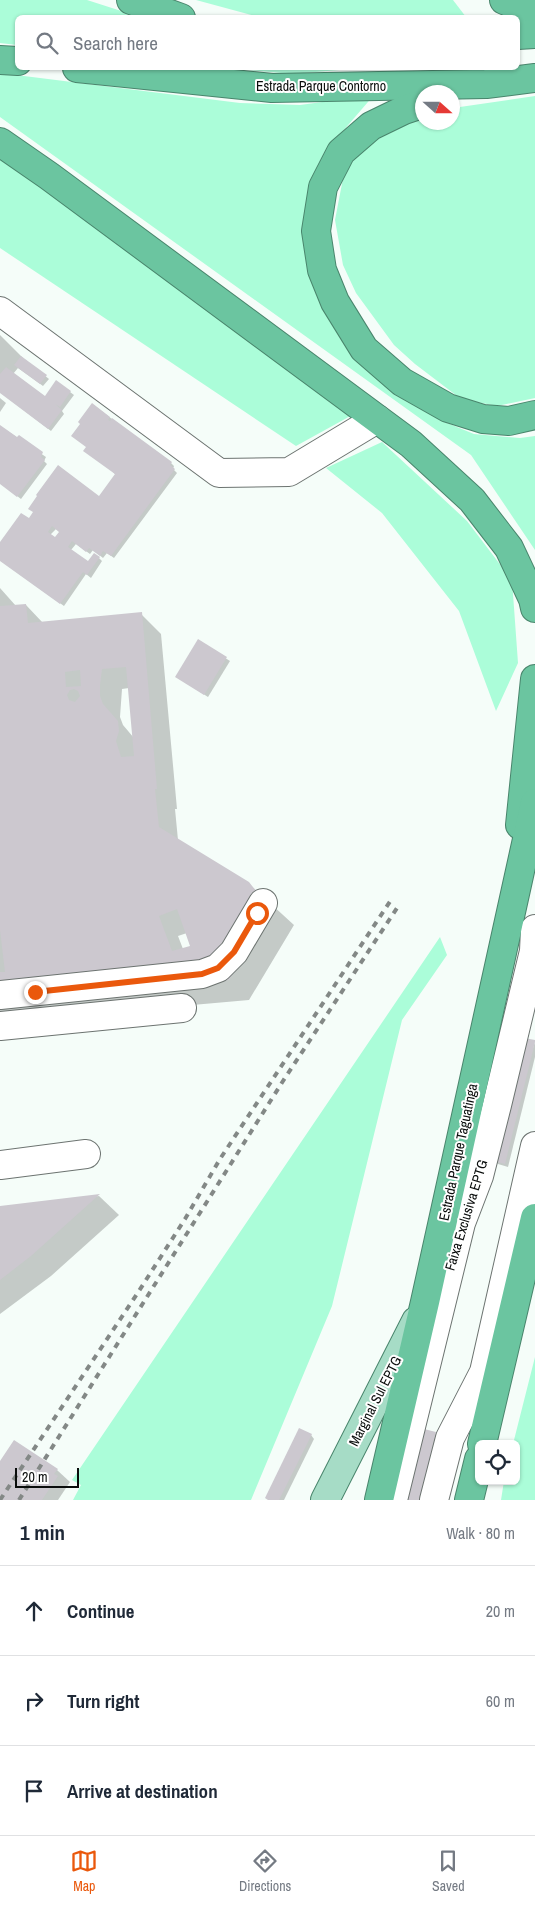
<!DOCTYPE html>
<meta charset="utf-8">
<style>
:root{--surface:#fff;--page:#f2f2f3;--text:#1f2937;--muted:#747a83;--line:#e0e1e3;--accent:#ea580c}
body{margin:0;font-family:"Archivo Narrow",sans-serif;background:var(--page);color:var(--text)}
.controls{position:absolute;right:15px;bottom:15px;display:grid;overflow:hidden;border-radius:8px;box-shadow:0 1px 4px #0004}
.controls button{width:45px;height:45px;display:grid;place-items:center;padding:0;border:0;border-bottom:1px solid var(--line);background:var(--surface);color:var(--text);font:25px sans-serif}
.compass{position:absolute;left:415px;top:85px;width:45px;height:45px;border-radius:50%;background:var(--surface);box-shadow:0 1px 4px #0004;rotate:111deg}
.scale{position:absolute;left:15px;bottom:12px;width:64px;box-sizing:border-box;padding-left:5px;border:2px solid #0a0d0c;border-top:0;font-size:14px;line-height:18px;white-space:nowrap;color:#0a0d0c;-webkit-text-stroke:4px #fff;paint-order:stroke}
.stop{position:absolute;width:15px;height:15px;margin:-11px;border:4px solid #ea580c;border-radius:50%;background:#fff}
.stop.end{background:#ea580c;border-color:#fff;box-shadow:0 1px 5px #0008}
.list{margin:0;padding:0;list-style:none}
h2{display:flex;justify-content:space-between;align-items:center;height:65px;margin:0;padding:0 20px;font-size:21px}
h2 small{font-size:16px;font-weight:400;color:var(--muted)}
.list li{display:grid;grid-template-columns:32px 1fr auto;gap:15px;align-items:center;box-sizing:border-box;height:90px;padding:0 20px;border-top:1px solid var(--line)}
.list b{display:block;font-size:19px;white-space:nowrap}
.list em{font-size:16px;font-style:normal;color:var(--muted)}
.icon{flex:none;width:28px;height:28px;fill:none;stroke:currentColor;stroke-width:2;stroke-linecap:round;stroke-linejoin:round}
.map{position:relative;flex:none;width:535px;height:1500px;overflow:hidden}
.search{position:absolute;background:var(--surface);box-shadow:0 1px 4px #0004;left:15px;right:15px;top:15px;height:55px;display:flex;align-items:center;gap:12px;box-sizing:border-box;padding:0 18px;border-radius:8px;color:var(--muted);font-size:19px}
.sheet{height:335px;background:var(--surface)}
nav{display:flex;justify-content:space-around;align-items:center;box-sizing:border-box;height:70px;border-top:1px solid var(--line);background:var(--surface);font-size:14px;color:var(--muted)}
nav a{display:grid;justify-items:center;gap:2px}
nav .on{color:var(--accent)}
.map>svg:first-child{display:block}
.green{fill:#abfdd9}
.shadow{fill:#0003;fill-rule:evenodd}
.building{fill:#ccc8cf;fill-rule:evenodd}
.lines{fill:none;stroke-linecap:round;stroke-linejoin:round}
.minor-casing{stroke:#6c7370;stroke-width:30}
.major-casing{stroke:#49856c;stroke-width:30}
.highway-casing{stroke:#49856c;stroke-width:30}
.minor{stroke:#fff;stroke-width:28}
.major{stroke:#a6dcc6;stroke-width:28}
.highway{stroke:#6bc5a0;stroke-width:28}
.rail{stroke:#838886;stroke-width:4;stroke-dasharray:6 6;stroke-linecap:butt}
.route{stroke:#ea580c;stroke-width:6}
.labels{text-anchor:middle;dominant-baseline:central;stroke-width:4;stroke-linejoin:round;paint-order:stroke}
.street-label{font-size:14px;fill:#0a0d0c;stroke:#fff}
</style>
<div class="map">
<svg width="535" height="1500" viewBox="0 0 535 1500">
<rect width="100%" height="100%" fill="#f5fdf9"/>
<g class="green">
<path d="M0 0H87L140 17 18 18 17 45 0 43Z"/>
<path d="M196 0H453L466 17H259Z"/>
<path d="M225 68H363L292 74Z"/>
<path d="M0 73 240 103 300 105 374 95 324 153 304 224 401 395 440 420 474 434 520 438 535 436V550L471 455 0 117Z"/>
<path d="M535 96V398L497 406 461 399 415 364 394 345 356 293 343 265 335 220 345 168 358 152 374 138 422 114V122H452L453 108Z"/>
<path d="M0 153 354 414 296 446 0 248Z"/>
<path d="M382 442 467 521 512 580 518 663 496 711 459 611 382 513 326 468Z"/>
<path d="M440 937 447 955 402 1020 332 1306 251 1500H73L81 1485 72 1480Z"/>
<path d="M535 1357V1500H501L504 1481H516V1444H513Z"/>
</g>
<g class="shadow">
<path d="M0 335 24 359 49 379 43 386 18 368 13 374 45 398 70 392 74 395 62 411 64 414 51 431 0 392Z"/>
<path d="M0 398 6 403 0 412Z"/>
<path d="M92 404 171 463 174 466 173 469 177 473 114 558 107 553 103 558 93 550 90 554 76 544 71 550 89 563 99 558 102 561 91 578 86 574 64 606 0 560V544L29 520 100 498 116 475 87 447 81 424ZM56 529 60 532 55 539 50 535Z"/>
<path d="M0 426 46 457 44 461 47 464 21 499 0 483Z"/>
<path d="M0 588 16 606 26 605 43 623 141 614 161 634 177 809H175L178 840 248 883 294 925 249 1000 0 1022ZM129 688 134 738 123 725 120 717 122 689ZM187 933 192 946 183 949 178 936Z"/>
<path d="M198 641 230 661 208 697 177 677Z"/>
<path d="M535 1042V1057L508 1167 498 1164 495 1161Z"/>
<path d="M99 1196 119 1215 51 1276 0 1314V1207Z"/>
<path d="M436 1433 439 1436 423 1500H409Z"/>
<path d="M311 1435 314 1439 284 1500H268Z"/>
<path d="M0 1463 57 1470 70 1482 58 1500H0Z"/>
</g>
<g class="building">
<path d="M21 356 47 375 40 384 14 365Z"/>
<path d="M6 367 45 396 56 380 71 391 60 407 55 404 62 410 48 429 0 393V374Z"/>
<path d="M92 403 110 417 108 420 110 421 112 418 172 462 170 465 175 469 111 556 103 551 100 556 89 548 86 552 72 541 68 547 88 561 94 553 100 557 87 575 83 572 60 604 0 561V542L21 513 29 518 33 512 28 509 37 496 36 495 58 465 99 496 115 474 83 451 86 447 71 436 80 424 78 422ZM52 526 59 532 55 537 48 532Z"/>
<path d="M0 425 17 437 19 435 43 452 41 457 45 460 17 497 0 484Z"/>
<path d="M26 604 28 623 142 612 157 789H155L159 827 249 882 260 896 274 904 229 980 0 1000V972H5L0 930V606ZM126 667 134 756 121 757 116 741 119 731 118 721 103 704 100 696V685L102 669ZM80 670 81 686 66 687 65 672ZM74 689 78 691 80 696 75 702 69 700 67 695 70 690ZM177 909 190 946 172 951 159 916Z"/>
<path d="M198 639 227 657 204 695 175 677Z"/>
<path d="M524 1038 535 1040V1042L505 1164 494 1161Z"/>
<path d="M100 1194 31 1256 0 1280V1206Z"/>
<path d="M299 1428 312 1434 279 1500H268L265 1498Z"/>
<path d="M424 1429 436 1432 420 1500H407Z"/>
<path d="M14 1440 58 1469 54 1474 58 1476 42 1500H0V1461Z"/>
</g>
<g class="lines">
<g class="minor-casing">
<g id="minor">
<path d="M0 311 219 473 289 472 377 419"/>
<path d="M0 995 202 974 218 968 234 952 263 903"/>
<path d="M0 1026 182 1008"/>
<path d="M0 1165 86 1154"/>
<path d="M393 1500 461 1223 479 1176 497 1105 534 951 535 929"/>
<path d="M434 1500 450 1438 484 1372 535 1146"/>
</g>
</g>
<g class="major-casing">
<path id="major" d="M325 1500 416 1321"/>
</g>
<g class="highway-casing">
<g id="highway">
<path d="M131 0 181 18"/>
<path d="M504 0 535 13"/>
<path d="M518 35 535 34"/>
<path d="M0 60 18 61"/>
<path d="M77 68 272 88 486 84 535 78"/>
<path d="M422 104 404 110 371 126 341 152 323 187 316 231 322 270 335 302 364 349 402 382 448 408 483 419 509 421 535 415"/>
<path d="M0 142 49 176 411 444 472 500 509 548 533 599 535 608"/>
<path d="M520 825 535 679"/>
<path d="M482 1444 535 1218"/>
<path d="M379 1500 425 1302 535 803"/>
<path d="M469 1500 479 1459"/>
</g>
</g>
<use href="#minor" class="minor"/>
<use href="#major" class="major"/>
<use href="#highway" class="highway"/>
<g class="rail">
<path d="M0 1500 137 1294 185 1219 220 1159 391 900"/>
<path d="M19 1500 283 1081 399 905"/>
</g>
</g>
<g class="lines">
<path class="route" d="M35 992 202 974 218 968 234 952 257 913"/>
</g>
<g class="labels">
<g class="street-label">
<text x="321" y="86">Estrada Parque Contorno</text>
<text transform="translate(458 1152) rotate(-78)">Estrada Parque Taguatinga</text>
<text transform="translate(466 1215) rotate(-73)">Faixa Exclusiva EPTG</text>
<text transform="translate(375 1401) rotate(-63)">Marginal Sul EPTG</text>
</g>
</g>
</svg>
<div class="controls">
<button><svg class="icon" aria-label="locate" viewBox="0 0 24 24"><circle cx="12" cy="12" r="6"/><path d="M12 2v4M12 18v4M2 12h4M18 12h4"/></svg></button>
</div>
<svg class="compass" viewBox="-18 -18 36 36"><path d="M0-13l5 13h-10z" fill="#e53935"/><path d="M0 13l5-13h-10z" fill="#747a83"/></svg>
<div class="scale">20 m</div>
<div class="stop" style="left:257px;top:913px"></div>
<div class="stop end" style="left:35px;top:992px"></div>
<div class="search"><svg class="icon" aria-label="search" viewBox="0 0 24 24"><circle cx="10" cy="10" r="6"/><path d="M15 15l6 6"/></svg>Search here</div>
</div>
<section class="sheet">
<h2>1 min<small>Walk · 80 m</small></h2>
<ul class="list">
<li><svg class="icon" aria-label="ahead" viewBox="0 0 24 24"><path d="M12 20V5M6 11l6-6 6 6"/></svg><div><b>Continue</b></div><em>20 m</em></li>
<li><svg class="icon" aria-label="right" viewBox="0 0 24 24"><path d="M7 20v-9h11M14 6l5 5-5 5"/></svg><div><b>Turn right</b></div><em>60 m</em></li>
<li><svg class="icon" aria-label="arrive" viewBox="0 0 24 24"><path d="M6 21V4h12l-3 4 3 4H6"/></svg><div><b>Arrive at destination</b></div></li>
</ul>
</section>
<nav>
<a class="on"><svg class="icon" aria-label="map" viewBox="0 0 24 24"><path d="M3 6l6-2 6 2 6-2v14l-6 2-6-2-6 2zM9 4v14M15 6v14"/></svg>Map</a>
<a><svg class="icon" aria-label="directions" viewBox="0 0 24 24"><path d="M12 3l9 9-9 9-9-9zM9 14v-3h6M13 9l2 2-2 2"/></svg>Directions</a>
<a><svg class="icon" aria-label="saved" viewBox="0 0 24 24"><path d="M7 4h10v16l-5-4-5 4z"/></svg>Saved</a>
</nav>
